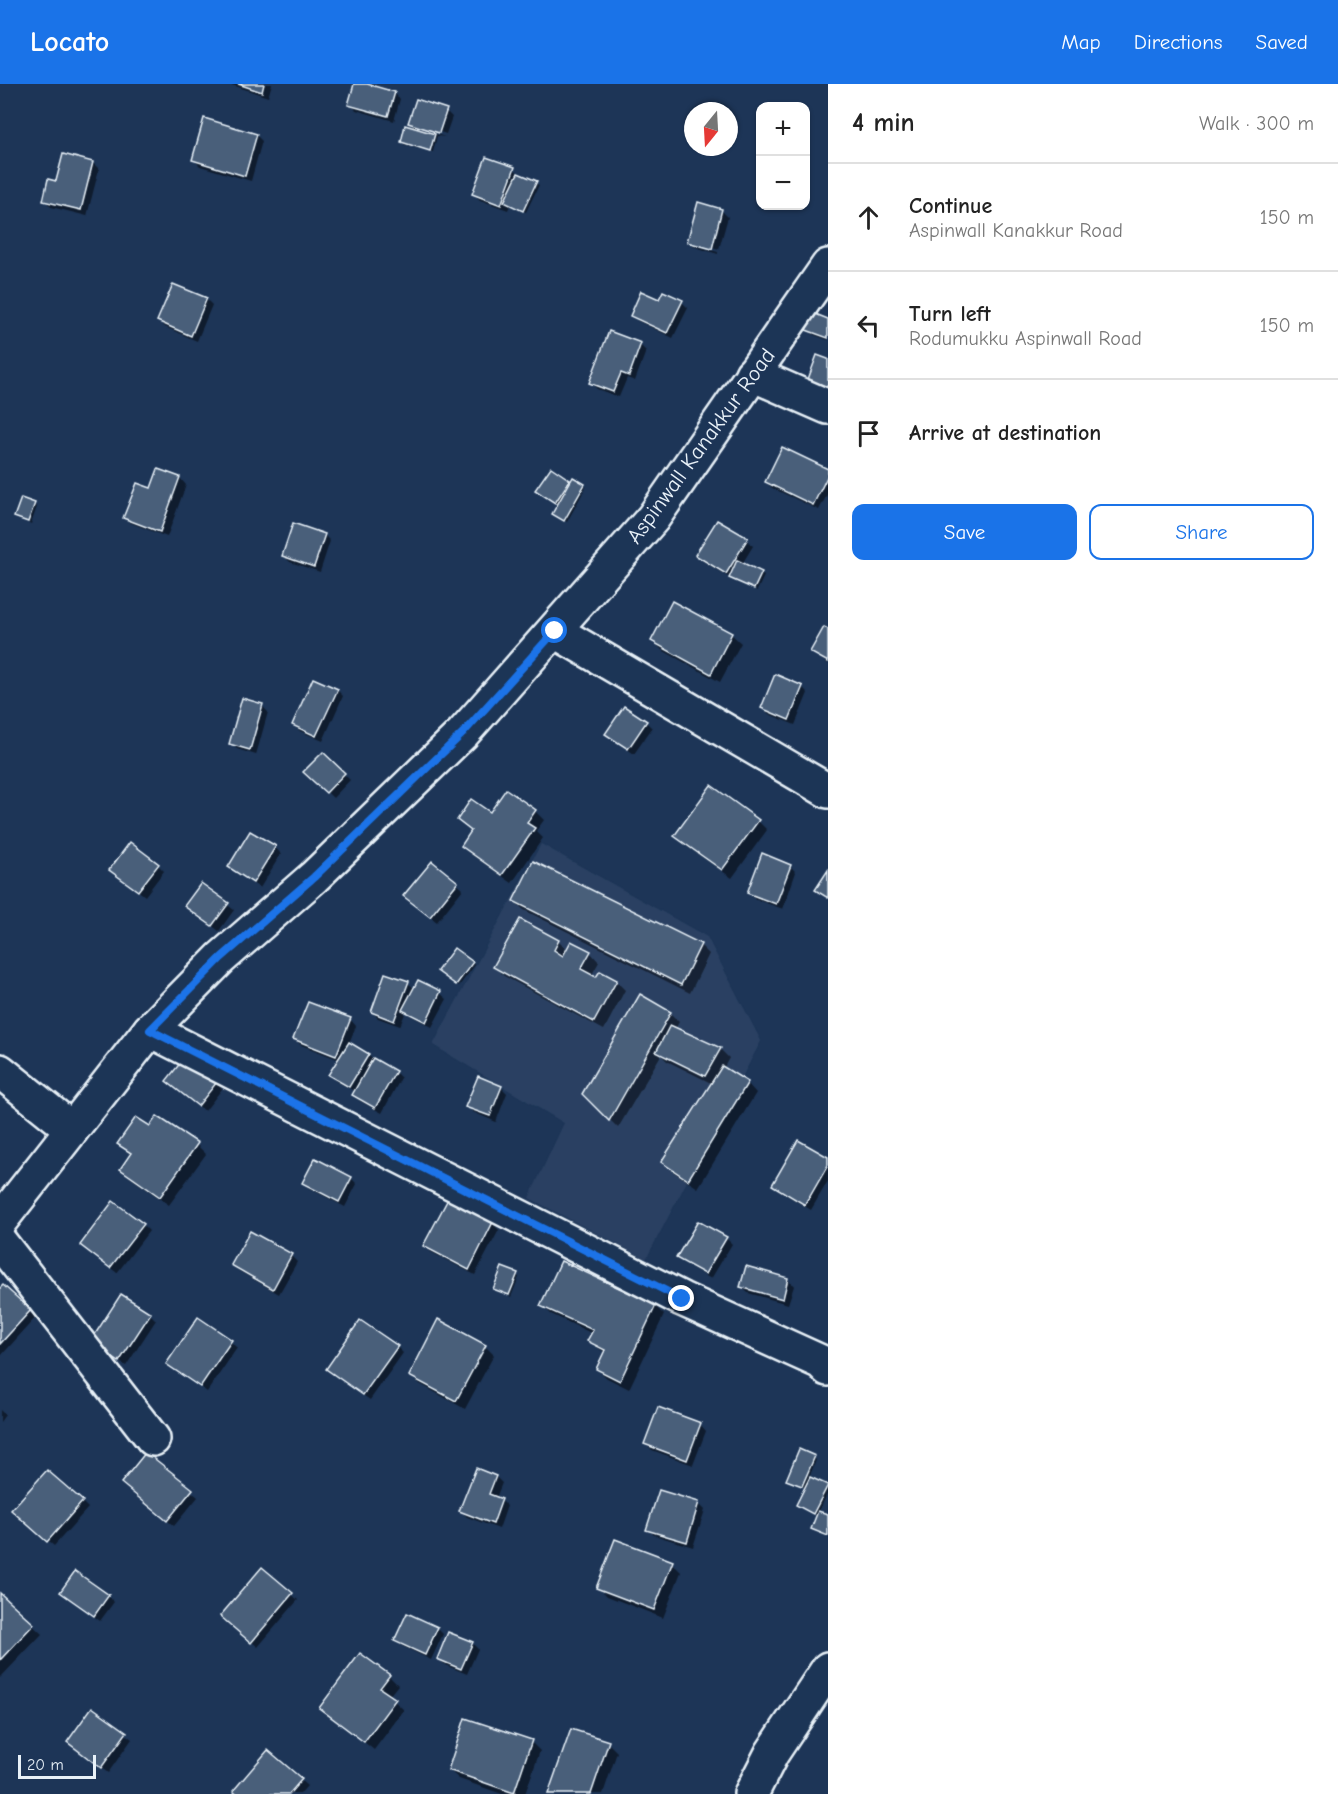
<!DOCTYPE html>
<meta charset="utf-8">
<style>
:root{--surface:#fff;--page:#f2f2f2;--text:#222;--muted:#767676;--line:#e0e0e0;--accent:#1a73e8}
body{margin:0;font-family:"Comic Neue",sans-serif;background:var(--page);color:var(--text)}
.controls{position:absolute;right:18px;top:18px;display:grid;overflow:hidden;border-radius:12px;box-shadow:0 2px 4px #0004}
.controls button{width:54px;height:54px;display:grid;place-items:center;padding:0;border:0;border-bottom:2px solid var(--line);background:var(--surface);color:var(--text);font:30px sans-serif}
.compass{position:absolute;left:684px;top:18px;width:54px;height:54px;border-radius:50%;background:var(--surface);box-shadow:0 2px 4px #0004;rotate:198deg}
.scale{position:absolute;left:18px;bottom:15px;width:78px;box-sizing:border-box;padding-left:6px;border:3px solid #e8f1f8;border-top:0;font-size:16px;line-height:21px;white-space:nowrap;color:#e8f1f8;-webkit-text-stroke:4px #1d3557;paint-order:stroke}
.stop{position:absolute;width:18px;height:18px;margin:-14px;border:4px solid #1a73e8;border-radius:50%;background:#fff}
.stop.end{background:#1a73e8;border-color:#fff;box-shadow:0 2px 6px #0008}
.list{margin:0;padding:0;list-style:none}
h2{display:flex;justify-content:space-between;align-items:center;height:78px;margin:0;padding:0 24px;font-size:26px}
h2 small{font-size:20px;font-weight:400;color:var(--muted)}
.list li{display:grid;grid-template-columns:39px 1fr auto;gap:18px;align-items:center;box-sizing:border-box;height:108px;padding:0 24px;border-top:2px solid var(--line)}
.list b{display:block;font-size:22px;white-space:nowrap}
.list p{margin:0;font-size:20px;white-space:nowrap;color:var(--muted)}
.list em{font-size:20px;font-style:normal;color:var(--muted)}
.actions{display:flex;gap:12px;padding:18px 24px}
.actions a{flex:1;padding:14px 0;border:2px solid var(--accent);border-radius:12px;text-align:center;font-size:21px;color:var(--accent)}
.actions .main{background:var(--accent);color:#fff}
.icon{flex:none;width:33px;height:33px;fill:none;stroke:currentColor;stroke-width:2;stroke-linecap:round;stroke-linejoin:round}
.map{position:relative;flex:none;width:828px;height:1710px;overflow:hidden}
header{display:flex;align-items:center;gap:36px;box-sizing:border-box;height:84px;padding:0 30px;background:var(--accent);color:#fff}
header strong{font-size:28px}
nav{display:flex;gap:33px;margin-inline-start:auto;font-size:21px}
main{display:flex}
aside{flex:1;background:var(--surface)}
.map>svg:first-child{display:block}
.built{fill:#2a4162}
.shadow{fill:#0007}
.building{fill:#495e7a;stroke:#e8f1f8;stroke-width:1.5}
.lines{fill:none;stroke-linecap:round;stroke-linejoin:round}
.minor-casing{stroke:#e8f1f8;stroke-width:38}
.major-casing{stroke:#e8f1f8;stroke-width:38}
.minor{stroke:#1d3557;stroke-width:33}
.major{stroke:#1d3557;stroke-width:33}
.route{stroke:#1a73e8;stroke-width:8}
.labels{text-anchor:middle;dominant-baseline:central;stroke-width:5;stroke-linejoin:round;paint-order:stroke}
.street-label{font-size:22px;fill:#e8f1f8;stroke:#1d3557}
</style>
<header>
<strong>Locato</strong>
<nav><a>Map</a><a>Directions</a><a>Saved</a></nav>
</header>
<main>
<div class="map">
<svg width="828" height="1710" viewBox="0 0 828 1710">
<rect width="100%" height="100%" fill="#1d3557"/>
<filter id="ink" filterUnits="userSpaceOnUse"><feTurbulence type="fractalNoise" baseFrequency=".0167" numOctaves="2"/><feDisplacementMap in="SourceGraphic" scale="12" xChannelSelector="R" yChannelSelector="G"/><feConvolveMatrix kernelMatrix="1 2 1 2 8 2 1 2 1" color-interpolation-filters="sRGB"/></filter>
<g filter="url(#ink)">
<path class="built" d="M541 760 707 853 761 957 646 1175 529 1114 564 1039 433 961Z"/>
<g class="shadow">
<path d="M229 0H272L268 13Z"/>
<path d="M356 0 394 9 400 15 394 37 356 26 350 20Z"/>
<path d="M446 27 452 33 446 50 415 39V43L445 53 437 52 433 68 405 61 402 58 418 47 410 38Z"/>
<path d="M256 51 262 57 251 97 200 82 194 76Z"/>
<path d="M93 79 99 85 87 132 51 123 45 116 57 99Z"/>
<path d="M514 85 521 91 539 101 526 128 510 121 508 126 480 116 474 110Z"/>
<path d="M699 120 722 127 728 133 719 165 694 158V161L718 168V170L695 163 689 157Z"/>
<path d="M206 215 212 221 197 257 165 243 159 237Z"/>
<path d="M682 218 688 224 673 254 638 237 632 231Z"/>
<path d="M828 236V256L814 251 808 245Z"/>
<path d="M640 261 646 267 635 297 627 294 619 313 597 305 591 299Z"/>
<path d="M159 387 180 394 186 401 167 453 131 439 125 433 152 406Z"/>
<path d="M828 387V409L819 426 772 404 766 398Z"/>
<path d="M569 397 584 401 586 403 567 438 554 430 559 421 540 408Z"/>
<path d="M34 420 37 423 31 440 16 432Z"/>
<path d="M324 451 330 457 320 488 290 478 284 472Z"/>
<path d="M747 456 753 462 742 480 764 492 757 507 733 496 703 477 697 471Z"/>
<path d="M673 519 731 550 741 559 720 598 662 566 653 557Z"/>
<path d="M828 547V580L812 568Z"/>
<path d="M802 603 808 609 795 641 769 630 763 624Z"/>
<path d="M337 606 343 612 323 657 300 647 294 641Z"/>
<path d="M262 622 268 628 256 671 237 665 231 659Z"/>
<path d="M646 638 652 644 634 670 607 650Z"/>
<path d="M323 670 350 696 333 714 306 688Z"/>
<path d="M506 707 535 727 544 736 536 747 543 754 512 799 472 771 462 762 472 748 459 736 490 730Z"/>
<path d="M758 737 767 746 732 794 685 761 676 752Z"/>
<path d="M251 749 275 763 281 770 260 804 236 789 230 783Z"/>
<path d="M432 779 463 805 437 838 411 818Z"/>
<path d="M158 781 164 787 145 812 111 786Z"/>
<path d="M790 782 796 788 783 825 755 815 749 809Z"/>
<path d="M202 801 234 826 219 847 186 822Z"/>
<path d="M514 817 700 861 709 870 690 909 524 826Z"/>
<path d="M558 857 568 867 590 868 599 878 591 892 597 895 616 897 625 906 604 946 504 892 495 883Z"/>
<path d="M472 879 475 881 459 902 442 889Z"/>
<path d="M418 898 440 909 447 915 432 943 410 931 406 927 400 942 378 934 372 928 408 899 415 905Z"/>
<path d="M670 929 679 938 675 945 720 965 729 974 723 985 747 999 756 1009 698 1104 672 1087 663 1078 713 1000 667 977 661 971 618 1044 584 1010Z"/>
<path d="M350 935 356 942 349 959 395 988 401 994 382 1029 360 1017 354 1011 356 1008 336 997 330 991 340 976 301 961 295 955Z"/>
<path d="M216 999 222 1005 205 1027 174 1003Z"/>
<path d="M501 1003 507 1009 496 1038 473 1028 467 1022Z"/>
<path d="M150 1044 197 1061 206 1070 169 1121 131 1094 122 1085 131 1071 119 1059Z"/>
<path d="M828 1075V1097L811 1126 780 1107 773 1101Z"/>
<path d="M351 1094 357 1100 345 1123 309 1104 303 1098Z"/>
<path d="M449 1117 493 1140 499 1146 475 1191 431 1168 425 1162Z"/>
<path d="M143 1141 149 1147 117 1189 88 1166Z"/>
<path d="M726 1154 732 1160 711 1195 684 1179 678 1173Z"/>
<path d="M291 1172 297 1178 279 1210 239 1187 233 1181Z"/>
<path d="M517 1191 519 1193 511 1213 495 1204Z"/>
<path d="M788 1195 794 1202 788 1220 748 1209 742 1203Z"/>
<path d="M0 1206 36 1233 0 1273Z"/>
<path d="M542 1221 655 1222 664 1231 629 1305 607 1294 597 1285 605 1269 589 1257 593 1250 551 1230Z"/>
<path d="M150 1230 156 1236 126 1282 98 1264Z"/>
<path d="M231 1258 237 1264 207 1308 168 1280Z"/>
<path d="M485 1262 494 1271 465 1325 420 1300 410 1291Z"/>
<path d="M397 1263 403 1269 370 1316 334 1291Z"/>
<path d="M0 1326 5 1331 0 1338Z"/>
<path d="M700 1340 706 1347 693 1381 652 1366 646 1360Z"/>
<path d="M147 1370 198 1413 174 1442 129 1405Z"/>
<path d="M814 1373 816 1376 809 1394 828 1404V1409L818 1428 828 1432V1453L813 1445 818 1433 798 1421 806 1404 788 1395Z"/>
<path d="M496 1393 502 1399 496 1414 501 1416 507 1422 499 1445 467 1433 461 1427Z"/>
<path d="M82 1418 88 1424 54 1462 19 1432Z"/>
<path d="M699 1420 705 1426 693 1463 654 1451 648 1445Z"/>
<path d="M672 1479 681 1488 663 1534 607 1512 598 1503Z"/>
<path d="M262 1485 298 1516 258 1563 228 1538Z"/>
<path d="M62 1508 108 1512 114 1518 100 1537Z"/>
<path d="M0 1511 42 1550 0 1594Z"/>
<path d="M437 1544 443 1550 431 1576 402 1562 396 1556Z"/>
<path d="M472 1559 478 1565 467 1590 445 1581 439 1575Z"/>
<path d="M389 1592 398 1601 389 1612 404 1626 374 1666 321 1624Z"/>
<path d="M92 1625 132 1655 108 1689 68 1658Z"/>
<path d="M531 1658 540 1667 525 1710H502L459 1695 449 1686Z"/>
<path d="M608 1659 617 1668 603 1710H550Z"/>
<path d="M269 1668 307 1702 300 1710H238Z"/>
</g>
<g class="building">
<path d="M238 0H264L262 8Z"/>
<path d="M354 0H367L395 8 388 32 348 21Z"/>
<path d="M416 15 447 25 439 49 408 39Z"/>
<path d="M204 34 257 50 245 92 192 76Z"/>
<path d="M405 41 435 50 430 67 401 58Z"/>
<path d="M63 70 93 78 81 126 43 117 48 95 56 97Z"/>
<path d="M486 73 515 83 501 121 472 110Z"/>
<path d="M518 89 537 97 523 127 504 118Z"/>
<path d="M698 118 722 125 712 165 687 158Z"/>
<path d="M173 200 207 214 191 252 157 237Z"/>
<path d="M641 207 659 215 663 207 683 216 667 249 630 232Z"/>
<path d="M813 229 828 235V254L806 246Z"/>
<path d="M609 247 641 259 629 292 621 289 613 308 589 299Z"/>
<path d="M817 271 828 275V306L807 298Z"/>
<path d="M782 363 828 385V391L813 421 765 398Z"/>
<path d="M551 383 570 396 555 419 535 406Z"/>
<path d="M158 385 180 393 160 448 123 434 137 399 151 404Z"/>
<path d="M573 393 585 400 564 437 552 430Z"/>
<path d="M21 414 35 419 28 438 14 433Z"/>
<path d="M717 436 748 454 726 490 695 471Z"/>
<path d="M293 439 325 450 314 483 282 472Z"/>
<path d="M737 476 762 488 754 505 729 494Z"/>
<path d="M672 517 732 549 711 590 651 557Z"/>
<path d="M824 543 828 545V578L810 568Z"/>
<path d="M775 590 803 602 789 636 761 624Z"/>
<path d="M313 594 338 605 316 652 292 641Z"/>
<path d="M242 614 263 620 250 666 229 660Z"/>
<path d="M624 622 647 637 628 665 605 650Z"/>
<path d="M323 668 345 689 326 709 303 688Z"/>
<path d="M711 701 759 736 722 786 674 752Z"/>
<path d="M506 705 536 726 527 739 535 744 502 791 461 762 471 747 457 736 471 715 490 728Z"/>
<path d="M250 747 276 762 253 799 228 783Z"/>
<path d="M130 758 159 780 138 807 109 786Z"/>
<path d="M762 769 791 781 776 820 747 809Z"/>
<path d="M432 777 458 798 430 833 403 812Z"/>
<path d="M533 777 701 860 681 901 513 817Z"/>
<path d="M828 786V814L815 806Z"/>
<path d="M201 799 229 819 212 842 184 822Z"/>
<path d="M520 835 559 856 554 866 563 872 571 857 591 867 581 885 596 893 600 887 617 896 594 938 493 883Z"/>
<path d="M454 864 473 878 456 901 437 887Z"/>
<path d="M385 889 409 897 394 937 371 928Z"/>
<path d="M418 896 441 907 426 938 402 926Z"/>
<path d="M640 910 671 928 609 1037 582 1010Z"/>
<path d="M308 918 351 934 336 972 293 955Z"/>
<path d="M670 941 721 964 705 992 656 968Z"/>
<path d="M349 958 369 970 349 1003 328 991Z"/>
<path d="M185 973 217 998 198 1022 166 997Z"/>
<path d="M373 974 396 987 375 1024 352 1011Z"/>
<path d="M722 982 748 998 688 1096 661 1078Z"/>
<path d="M478 992 502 1002 490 1032 465 1023Z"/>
<path d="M157 1032 198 1059 160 1113 120 1085 131 1069 117 1060 136 1033 150 1042Z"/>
<path d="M798 1056 828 1073V1081L805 1121 772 1101Z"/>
<path d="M315 1074 352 1093 339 1118 302 1099Z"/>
<path d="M448 1115 493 1138 469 1186 423 1162Z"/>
<path d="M113 1117 144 1140 110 1184 80 1161Z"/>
<path d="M698 1137 727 1153 705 1190 676 1174Z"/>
<path d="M250 1147 292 1170 273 1205 231 1181Z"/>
<path d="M561 1177 656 1221 620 1297 596 1285 605 1266 587 1257 593 1246 540 1222Z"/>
<path d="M746 1182 788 1194 783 1215 740 1203Z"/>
<path d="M502 1183 518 1189 509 1211 493 1205Z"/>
<path d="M3 1201 31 1226 0 1260V1204Z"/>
<path d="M121 1210 151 1229 119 1278 90 1258Z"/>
<path d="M198 1233 232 1256 200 1303 166 1280Z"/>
<path d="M438 1235 486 1261 456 1317 409 1292Z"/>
<path d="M360 1236 398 1262 363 1311 326 1285Z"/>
<path d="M658 1323 701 1339 687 1376 644 1360Z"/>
<path d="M799 1365 815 1372 802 1402 786 1396Z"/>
<path d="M146 1368 193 1405 167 1437 121 1399Z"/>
<path d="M476 1384 496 1392 489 1410 502 1415 493 1440 459 1427Z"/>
<path d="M47 1386 83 1417 47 1458 11 1426Z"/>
<path d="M810 1393 828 1401 813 1430 796 1421Z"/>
<path d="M659 1406 699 1418 687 1458 646 1446Z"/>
<path d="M818 1427 828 1430V1452L811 1445Z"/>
<path d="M615 1455 673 1477 654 1526 596 1504Z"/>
<path d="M262 1483 293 1509 251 1559 220 1532Z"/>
<path d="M75 1487 109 1511 94 1532 60 1508Z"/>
<path d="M0 1509 34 1540 0 1576Z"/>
<path d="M407 1529 438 1543 425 1571 394 1557Z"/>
<path d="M448 1548 473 1558 461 1585 437 1575Z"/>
<path d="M360 1569 390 1591 380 1604 396 1615 364 1658 319 1624Z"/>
<path d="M92 1623 127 1648 101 1684 67 1658Z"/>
<path d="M465 1634 532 1656 514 1709 448 1686Z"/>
<path d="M571 1645 609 1657 591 1710H548Z"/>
<path d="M268 1666 302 1695 289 1710H236L233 1707Z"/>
</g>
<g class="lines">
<g class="minor-casing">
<g id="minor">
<path d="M752 290 828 323"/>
<path d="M555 547 828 707"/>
<path d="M150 946 682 1215 821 1278 828 1285"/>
<path d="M0 987 72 1045"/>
<path d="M0 1158 153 1355"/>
<path d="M751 1710 772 1669 828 1585"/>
</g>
</g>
<g class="major-casing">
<path id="major" d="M0 1137 150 946 221 874 314 793 463 649 653 434 828 182"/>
</g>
<use href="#minor" class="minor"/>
<use href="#major" class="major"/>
</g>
</g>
<g class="lines" filter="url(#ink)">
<path class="route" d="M555 547 463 649 314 793 221 874 150 946 682 1215"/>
</g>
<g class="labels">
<g class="street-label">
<text transform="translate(701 362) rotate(-54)">Aspinwall Kanakkur Road</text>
</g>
</g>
</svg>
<div class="controls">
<button>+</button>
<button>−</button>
</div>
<svg class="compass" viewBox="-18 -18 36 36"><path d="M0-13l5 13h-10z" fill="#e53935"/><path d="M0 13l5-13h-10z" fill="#767676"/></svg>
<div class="scale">20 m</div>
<div class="stop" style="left:555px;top:547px"></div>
<div class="stop end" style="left:682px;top:1215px"></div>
</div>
<aside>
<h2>4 min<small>Walk · 300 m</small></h2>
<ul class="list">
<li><svg class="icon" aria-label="ahead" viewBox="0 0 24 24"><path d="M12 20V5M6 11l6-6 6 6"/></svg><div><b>Continue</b><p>Aspinwall Kanakkur Road</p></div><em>150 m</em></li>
<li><svg class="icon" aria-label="left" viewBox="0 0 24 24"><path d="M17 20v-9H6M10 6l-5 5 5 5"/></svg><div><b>Turn left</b><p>Rodumukku Aspinwall Road</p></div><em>150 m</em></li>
<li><svg class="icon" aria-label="arrive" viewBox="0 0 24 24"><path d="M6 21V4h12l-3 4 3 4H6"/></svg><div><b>Arrive at destination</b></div></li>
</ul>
<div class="actions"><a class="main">Save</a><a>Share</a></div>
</aside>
</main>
